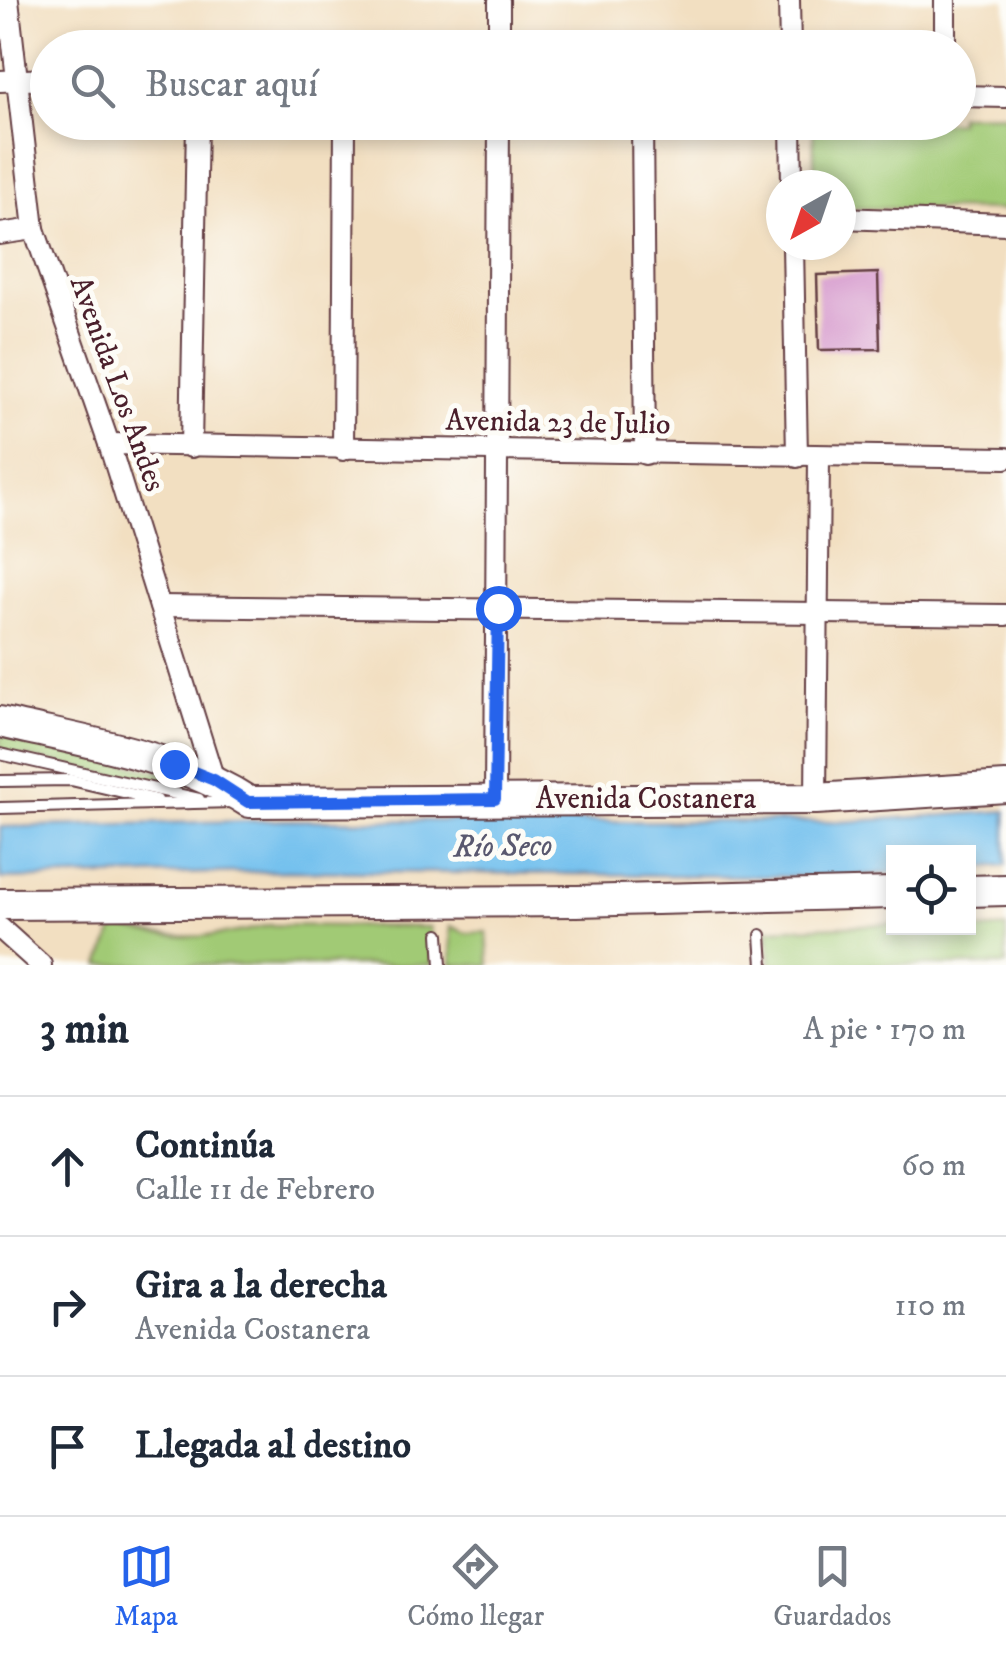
<!DOCTYPE html>
<html lang="es">
<meta charset="utf-8">
<style>
:root{--surface:#fff;--page:#f6f6f7;--text:#1f2937;--muted:#747a83;--line:#e0e1e3;--accent:#2563eb}
body{margin:0;font-family:"IM FELL DW Pica",serif;background:var(--page);color:var(--text)}
.controls{position:absolute;right:30px;bottom:30px;display:grid;overflow:hidden;border-radius:0px;box-shadow:0 5px 15px #0003}
.controls button{width:90px;height:90px;display:grid;place-items:center;padding:0;border:0;border-bottom:2px solid var(--line);background:var(--surface);color:var(--text);font:50px sans-serif}
.compass{position:absolute;left:766px;top:170px;width:90px;height:90px;border-radius:50%;background:var(--surface);box-shadow:0 5px 15px #0003;rotate:220deg}
.stop{position:absolute;width:30px;height:30px;margin:-22px;border:8px solid #2563eb;border-radius:50%;background:#fff}
.stop.end{background:#2563eb;border-color:#fff;box-shadow:0 2px 10px #0008}
.list{margin:0;padding:0;list-style:none}
h2{display:flex;justify-content:space-between;align-items:center;height:130px;margin:0;padding:0 40px;font-size:42px}
h2 small{font-size:32px;font-weight:400;color:var(--muted)}
.list li{display:grid;grid-template-columns:65px 1fr auto;gap:30px;align-items:center;box-sizing:border-box;height:140px;padding:0 40px;border-top:2px solid var(--line)}
.list b{display:block;font-size:38px;white-space:nowrap}
.list p{margin:0;font-size:32px;white-space:nowrap;color:var(--muted)}
.list em{font-size:32px;font-style:normal;color:var(--muted)}
.icon{flex:none;width:55px;height:55px;fill:none;stroke:currentColor;stroke-width:2;stroke-linecap:round;stroke-linejoin:round}
.map{position:relative;flex:none;width:1006px;height:965px;overflow:hidden}
.search{position:absolute;background:var(--surface);box-shadow:0 5px 15px #0003;left:30px;right:30px;top:30px;height:110px;display:flex;align-items:center;gap:25px;box-sizing:border-box;padding:0 35px;border-radius:55px;color:var(--muted);font-size:38px}
.sheet{height:550px;background:var(--surface)}
nav{display:flex;justify-content:space-around;align-items:center;box-sizing:border-box;height:140px;border-top:2px solid var(--line);background:var(--surface);font-size:28px;color:var(--muted)}
nav a{display:grid;justify-items:center;gap:5px}
nav .on{color:var(--accent)}
.map>svg:first-child{display:block}
.green{fill:#a1ca75;stroke:#767450;stroke-width:2.5}
.water{fill:#74c1ee;stroke:#5f708c;stroke-width:2.5}
.building{fill:#daa4d2}
.lines{fill:none;stroke-linecap:round;stroke-linejoin:round}
.service-casing{stroke:#633c42;stroke-width:14}
.minor-casing{stroke:#633c42;stroke-width:24}
.primary-casing{stroke:#633c42;stroke-width:34}
.service{stroke:#fff;stroke-width:10}
.minor{stroke:#fff;stroke-width:20}
.primary{stroke:#fff;stroke-width:30}
.route{stroke:#2563eb;stroke-width:12}
.labels{text-anchor:middle;dominant-baseline:central;stroke-width:10;stroke-linejoin:round;paint-order:stroke}
.street-label{font-size:30px;fill:#4a1f2b;stroke:#fdfcf7}
.water-label{font-size:32px;font-style:italic;fill:#59586f;stroke:#fdfcf7}
</style>
<div class="map">
<svg width="1006" height="965" viewBox="0 0 1006 965">
<rect width="100%" height="100%" fill="#fdfcf7"/>
<filter id="ink" filterUnits="userSpaceOnUse"><feTurbulence type="fractalNoise" baseFrequency=".01" numOctaves="2"/><feDisplacementMap in="SourceGraphic" scale="20" xChannelSelector="R" yChannelSelector="G"/><feConvolveMatrix kernelMatrix="1 2 1 2 8 2 1 2 1" color-interpolation-filters="sRGB"/></filter>
<filter id="wash" filterUnits="userSpaceOnUse"><feTurbulence type="fractalNoise" baseFrequency=".0048" numOctaves="4" result="noise"/><feDisplacementMap in="SourceGraphic" scale="40" xChannelSelector="R" yChannelSelector="G"/><feGaussianBlur stdDeviation="2.25" result="paint"/><feColorMatrix in="noise" values="0 0 0 0 0 0 0 0 0 0 0 0 0 0 0 0 0 1.4 0 .05"/><feComposite in="paint" operator="in"/></filter>
<g filter="url(#wash)">
<rect width="100%" height="100%" fill="#f2dfc1"/>
<g class="green">
<path d="M1006 114V210L841 208V185H815L813 123 958 122 959 115Z"/>
<path d="M0 734 178 776 182 786 179 790 0 751Z"/>
<path d="M893 924 939 933 1006 928V965H770L768 929Z"/>
<path d="M269 925 430 927 432 965H100L115 926C165 941 218 939 269 925Z"/>
<path d="M450 926 466 933 487 932 489 965H452Z"/>
</g>
<path class="water" d="M1006 811V865L969 868 968 852H894L893 873 836 877 287 871 0 879V827L282 820 840 822Z"/>
<g id="blocks">
<path class="building" d="M878 273 880 349 819 350 817 275Z"/>
</g>
</g>
<g filter="url(#ink)">
<use href="#blocks" fill-opacity="0" stroke="#633c42" stroke-width="2.5"/>
<g class="lines">
<g class="service-casing">
<g id="service">
<path d="M0 754 199 799"/>
<path d="M0 781 71 780 157 800"/>
<path d="M0 808 233 802"/>
<path d="M439 934 441 965"/>
<path d="M761 935 763 965"/>
</g>
</g>
<g class="minor-casing">
<g id="minor">
<path d="M8 0 34 229 109 444 214 780"/>
<path d="M789 0 790 48"/>
<path d="M499 48V0"/>
<path d="M945 48V0"/>
<path d="M0 81 48 79"/>
<path d="M958 96 1006 97"/>
<path d="M642 122 645 454"/>
<path d="M791 122 792 185"/>
<path d="M841 218 1006 224"/>
<path d="M0 234 34 229"/>
<path d="M793 245 797 457"/>
<path d="M109 444 1006 458"/>
<path d="M191 447 197 122"/>
<path d="M343 450 345 122"/>
<path d="M160 606 1006 615"/>
<path d="M495 799 499 122"/>
<path d="M816 799 819 457"/>
<path d="M0 928 41 965"/>
</g>
</g>
<g class="primary-casing">
<g id="primary">
<path d="M0 722C84 742 175 754 249 802L816 799 1006 787"/>
<path d="M968 891 1006 890"/>
<path d="M0 904 577 901 894 893"/>
</g>
</g>
<use href="#service" class="service"/>
<use href="#minor" class="minor"/>
<use href="#primary" class="primary"/>
</g>
</g>
<g class="lines" filter="url(#ink)">
<path class="route" d="M174 764 214 780 248 802 495 799 498 608"/>
</g>
<g class="labels">
<g class="street-label">
<text transform="translate(117 384) rotate(70)">Avenida Los Andes</text>
<text transform="translate(558 423) rotate(1)">Avenida 23 de Julio</text>
<text x="646" y="799">Avenida Costanera</text>
</g>
<g class="water-label">
<text transform="translate(503 847) rotate(-1)">Río Seco</text>
</g>
</g>
</svg>
<div class="controls">
<button><svg class="icon" aria-label="locate" viewBox="0 0 24 24"><circle cx="12" cy="12" r="6"/><path d="M12 2v4M12 18v4M2 12h4M18 12h4"/></svg></button>
</div>
<svg class="compass" viewBox="-18 -18 36 36"><path d="M0-13l5 13h-10z" fill="#e53935"/><path d="M0 13l5-13h-10z" fill="#747a83"/></svg>
<div class="stop" style="left:498px;top:608px"></div>
<div class="stop end" style="left:174px;top:764px"></div>
<div class="search"><svg class="icon" aria-label="search" viewBox="0 0 24 24"><circle cx="10" cy="10" r="6"/><path d="M15 15l6 6"/></svg>Buscar aquí</div>
</div>
<section class="sheet">
<h2>3 min<small>A pie · 170 m</small></h2>
<ul class="list">
<li><svg class="icon" aria-label="ahead" viewBox="0 0 24 24"><path d="M12 20V5M6 11l6-6 6 6"/></svg><div><b>Continúa</b><p>Calle 11 de Febrero</p></div><em>60 m</em></li>
<li><svg class="icon" aria-label="right" viewBox="0 0 24 24"><path d="M7 20v-9h11M14 6l5 5-5 5"/></svg><div><b>Gira a la derecha</b><p>Avenida Costanera</p></div><em>110 m</em></li>
<li><svg class="icon" aria-label="arrive" viewBox="0 0 24 24"><path d="M6 21V4h12l-3 4 3 4H6"/></svg><div><b>Llegada al destino</b></div></li>
</ul>
</section>
<nav>
<a class="on"><svg class="icon" aria-label="map" viewBox="0 0 24 24"><path d="M3 6l6-2 6 2 6-2v14l-6 2-6-2-6 2zM9 4v14M15 6v14"/></svg>Mapa</a>
<a><svg class="icon" aria-label="directions" viewBox="0 0 24 24"><path d="M12 3l9 9-9 9-9-9zM9 14v-3h6M13 9l2 2-2 2"/></svg>Cómo llegar</a>
<a><svg class="icon" aria-label="saved" viewBox="0 0 24 24"><path d="M7 4h10v16l-5-4-5 4z"/></svg>Guardados</a>
</nav>
